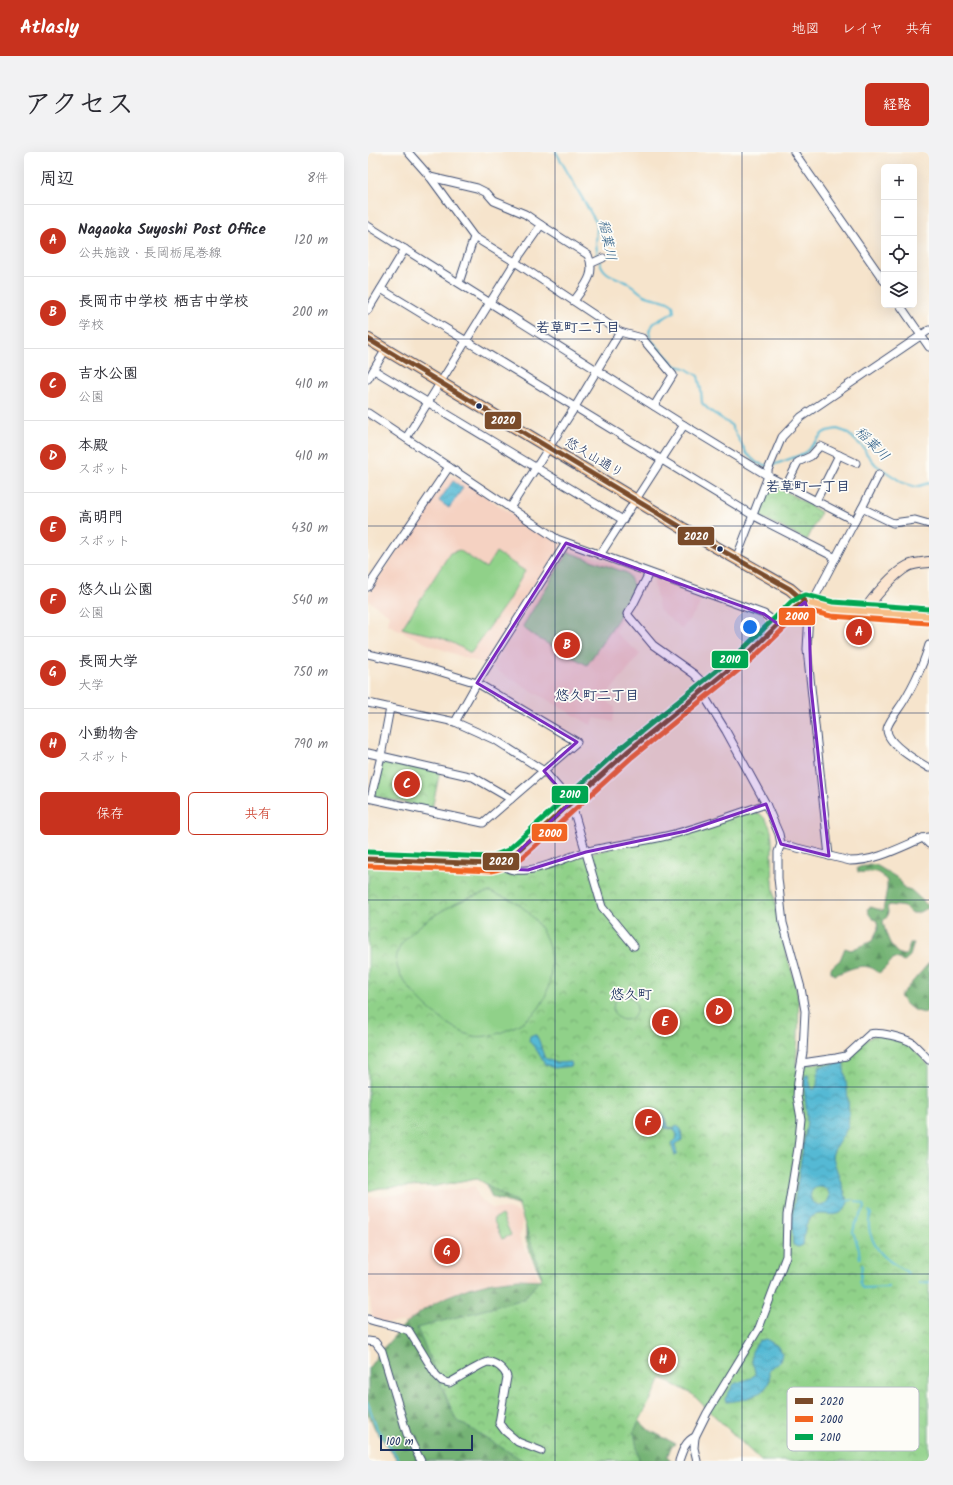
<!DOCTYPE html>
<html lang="ja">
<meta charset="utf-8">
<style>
:root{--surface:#fff;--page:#f2f2f3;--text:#2b2b33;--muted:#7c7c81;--line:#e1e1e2;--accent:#c8321e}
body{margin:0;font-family:Kalam,"Klee One",sans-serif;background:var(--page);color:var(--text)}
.controls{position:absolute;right:12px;top:12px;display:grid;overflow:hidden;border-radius:6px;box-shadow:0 4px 16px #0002}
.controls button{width:36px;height:36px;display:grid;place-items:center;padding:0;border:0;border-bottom:1px solid var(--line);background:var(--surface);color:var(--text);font:20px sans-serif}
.scale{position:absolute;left:12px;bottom:10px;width:93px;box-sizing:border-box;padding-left:4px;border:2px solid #1b2f5e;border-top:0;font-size:11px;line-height:14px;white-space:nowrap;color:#1b2f5e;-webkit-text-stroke:3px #fdfcf7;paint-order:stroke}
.you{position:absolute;left:382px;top:475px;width:14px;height:14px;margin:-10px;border:3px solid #fff;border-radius:50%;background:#1a73e8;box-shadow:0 0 0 6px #1a73e833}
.badge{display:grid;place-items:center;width:26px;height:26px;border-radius:50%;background:var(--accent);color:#fff;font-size:13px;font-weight:700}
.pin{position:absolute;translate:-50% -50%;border:2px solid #fff;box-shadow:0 1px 4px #0006}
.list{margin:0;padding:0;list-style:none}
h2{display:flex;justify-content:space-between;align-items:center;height:52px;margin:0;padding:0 16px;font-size:17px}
h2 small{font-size:13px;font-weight:400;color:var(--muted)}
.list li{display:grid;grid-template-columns:26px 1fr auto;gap:12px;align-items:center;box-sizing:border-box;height:72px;padding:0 16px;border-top:1px solid var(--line)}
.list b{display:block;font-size:15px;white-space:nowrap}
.list p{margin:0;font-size:13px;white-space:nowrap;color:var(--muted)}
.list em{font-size:13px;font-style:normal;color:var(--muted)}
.actions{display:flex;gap:8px;padding:12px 16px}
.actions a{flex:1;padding:9px 0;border:1px solid var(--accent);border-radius:6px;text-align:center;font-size:14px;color:var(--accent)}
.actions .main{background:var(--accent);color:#fff}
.icon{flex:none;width:22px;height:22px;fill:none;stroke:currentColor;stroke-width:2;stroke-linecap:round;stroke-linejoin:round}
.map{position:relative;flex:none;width:561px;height:1309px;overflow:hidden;border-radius:6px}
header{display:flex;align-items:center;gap:24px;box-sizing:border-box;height:56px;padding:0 20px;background:var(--accent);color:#fff}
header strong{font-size:19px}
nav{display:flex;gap:22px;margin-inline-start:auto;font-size:14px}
.intro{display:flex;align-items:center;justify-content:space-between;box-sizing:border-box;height:96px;padding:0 24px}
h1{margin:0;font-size:28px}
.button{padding:10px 18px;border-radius:6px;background:var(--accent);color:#fff;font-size:14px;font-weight:700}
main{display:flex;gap:24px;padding:0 24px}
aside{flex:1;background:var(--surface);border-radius:6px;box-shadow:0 4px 16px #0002}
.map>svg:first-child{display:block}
.built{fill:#f5d2c2}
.forest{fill:url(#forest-firs);stroke:#48716a}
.park{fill:url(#park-crowns);stroke:#568074}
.pitch{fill:#90d189;stroke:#568074}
.water{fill:url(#water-waves);stroke:#387499;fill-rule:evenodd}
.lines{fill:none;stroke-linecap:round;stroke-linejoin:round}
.stream{stroke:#55b9d4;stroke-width:2}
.street-casing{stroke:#3c4a6e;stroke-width:9}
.secondary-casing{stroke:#3c4a6e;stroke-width:12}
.primary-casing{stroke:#3c4a6e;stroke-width:13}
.street{stroke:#fff;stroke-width:7}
.secondary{stroke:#fbe5cf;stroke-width:10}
.primary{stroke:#f6be87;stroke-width:11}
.bus-1-casing{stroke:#fdfcf7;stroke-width:8}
.bus-2-casing{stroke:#fdfcf7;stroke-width:8}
.bus-3-casing{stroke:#fdfcf7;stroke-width:8}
.bus-1{stroke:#7a4b2a;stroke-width:5}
.bus-2{stroke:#f26522;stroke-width:5}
.bus-3{stroke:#00a651;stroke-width:5}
.marked{fill:#7b2cbf;fill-opacity:0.2;stroke:#7b2cbf;stroke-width:3;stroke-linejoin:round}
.grid{fill:none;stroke:#1b2f5e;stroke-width:1;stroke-opacity:0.55}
.bus-dot{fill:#1b2f5e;stroke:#fdfcf7;stroke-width:1.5}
.labels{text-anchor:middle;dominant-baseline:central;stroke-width:3.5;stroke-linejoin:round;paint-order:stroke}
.street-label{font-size:13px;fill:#1b2f5e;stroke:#fdfcf7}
.water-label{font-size:14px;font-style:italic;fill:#2f5f87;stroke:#fdfcf7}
.neighbourhood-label{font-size:14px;font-weight:bold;fill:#1b2f5e;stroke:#fdfcf7}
.key{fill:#fdfcf7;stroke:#b9bec9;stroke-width:1}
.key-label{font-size:11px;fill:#1b2f5e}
.line-badge{stroke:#fdfcf7;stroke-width:1.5}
.badge-label{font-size:11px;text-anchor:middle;font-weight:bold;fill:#fff}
</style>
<header>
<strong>Atlasly</strong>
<nav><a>地図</a><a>レイヤ</a><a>共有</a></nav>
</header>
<div class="intro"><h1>アクセス</h1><a class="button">経路</a></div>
<main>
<aside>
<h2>周辺<small>8件</small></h2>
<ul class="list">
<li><span class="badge">A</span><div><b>Nagaoka Suyoshi Post Office</b><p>公共施設 · 長岡栃尾巻線</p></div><em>120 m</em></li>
<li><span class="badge">B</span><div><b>長岡市中学校 栖吉中学校</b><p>学校</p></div><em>200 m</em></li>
<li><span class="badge">C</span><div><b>吉水公園</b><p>公園</p></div><em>410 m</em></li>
<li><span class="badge">D</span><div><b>本殿</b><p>スポット</p></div><em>410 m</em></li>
<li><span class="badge">E</span><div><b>高明門</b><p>スポット</p></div><em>430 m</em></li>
<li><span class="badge">F</span><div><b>悠久山公園</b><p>公園</p></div><em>540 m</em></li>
<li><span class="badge">G</span><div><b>長岡大学</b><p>大学</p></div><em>750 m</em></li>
<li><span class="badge">H</span><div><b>小動物舎</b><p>スポット</p></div><em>790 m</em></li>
</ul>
<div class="actions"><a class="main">保存</a><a>共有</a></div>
</aside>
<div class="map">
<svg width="561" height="1309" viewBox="0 0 561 1309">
<defs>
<pattern id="forest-firs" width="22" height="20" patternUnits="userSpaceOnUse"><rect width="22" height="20" fill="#74b375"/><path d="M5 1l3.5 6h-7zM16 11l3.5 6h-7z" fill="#5e9263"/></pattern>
<pattern id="park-crowns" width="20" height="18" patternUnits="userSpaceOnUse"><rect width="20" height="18" fill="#90d189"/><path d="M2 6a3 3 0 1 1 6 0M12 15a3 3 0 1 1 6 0" fill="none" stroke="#75aa73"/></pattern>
<pattern id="water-waves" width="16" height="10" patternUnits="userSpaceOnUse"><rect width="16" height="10" fill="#55b9d4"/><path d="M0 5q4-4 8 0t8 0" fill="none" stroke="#4697af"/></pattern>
</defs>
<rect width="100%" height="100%" fill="#fdfcf7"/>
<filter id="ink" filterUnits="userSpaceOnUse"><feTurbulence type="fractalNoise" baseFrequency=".025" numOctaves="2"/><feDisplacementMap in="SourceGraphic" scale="8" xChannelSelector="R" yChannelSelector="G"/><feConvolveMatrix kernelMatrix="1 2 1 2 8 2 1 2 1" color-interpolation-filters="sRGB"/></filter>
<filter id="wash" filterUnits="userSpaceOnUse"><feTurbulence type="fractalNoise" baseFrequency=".012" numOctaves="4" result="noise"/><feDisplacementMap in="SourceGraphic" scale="16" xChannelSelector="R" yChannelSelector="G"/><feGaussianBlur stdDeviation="0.9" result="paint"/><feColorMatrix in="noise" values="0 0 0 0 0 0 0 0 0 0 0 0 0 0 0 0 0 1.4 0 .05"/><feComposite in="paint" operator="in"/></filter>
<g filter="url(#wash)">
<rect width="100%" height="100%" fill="#f6e4cc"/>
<g class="built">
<path d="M81 324H86L140 359 195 393 118 512 97 506 57 491 19 472 21 463 0 448V443L38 386Z"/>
<path d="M200 396 275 423 264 448 247 480 272 502 236 547 247 555 245 570 227 566 223 573 123 515Z"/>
<path d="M285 426 335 444 330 456 314 477 291 458Z"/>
<path d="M107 1034 111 1046 124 1056 140 1057 150 1060 154 1066V1078L151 1085 167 1117 170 1127 158 1138 46 1169 16 1171 4 1167 0 1123V1045L83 1038Z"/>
</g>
<g class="forest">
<path d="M501 712 508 713 528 725 533 730 536 736 543 738 558 752 560 756 549 761H542C538 752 530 755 522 753L519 755 520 760 519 765 515 769C517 780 524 805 538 803L542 791H546L542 804 535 810 531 807 526 806 517 816 511 821C497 808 483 817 467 823L463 820V816L472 808 477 796 483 798 504 789 510 777 509 769C503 766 501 763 499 757L503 755 515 759 519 736V729C506 714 505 722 490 720L489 716Z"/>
<path d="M561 811V857L557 861C545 859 538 854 532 844Z"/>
<path d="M130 996 265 1263 281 1278 308 1292 303 1295 299 1305 303 1309H30L7 1277 0 1261V1217L12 1200 37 1172 57 1157 78 1145 101 1136 125 1130 150 1127 175 1128 164 1106 158 1087V1061L152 1054 124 1045 119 1035 118 1031Z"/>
</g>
<g class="park">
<path d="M403 331 453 360 439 388 389 363 399 333Z"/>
<path d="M15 606 72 619 64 657 6 644Z"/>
<path d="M391 661C406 673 404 686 404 703 404 729 407 756 413 782 418 804 427 824 430 847 432 869 429 892 428 914L471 908 504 884 511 883 540 892 561 913V1308L556 1309H393L324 1242 294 1226 266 1279 271 1309H156L88 1268 49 1176 156 1147 174 1125 150 1051 108 1026 68 1034 12 1036 0 1039V710L126 717 148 721 375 662Z"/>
</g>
<g class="pitch">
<path d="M91 398 118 416 128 400 157 419 140 449 103 501C92 495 81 488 68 484 57 481 45 480 34 476L82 401Z"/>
<path d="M200 400 259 421 262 426 266 435 250 467 219 513C208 507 158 482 155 474Z"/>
<path d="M122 740C129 744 138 745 145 749 167 761 184 788 183 814 183 828 179 846 170 857 158 872 124 888 105 884 81 879 37 839 30 817 28 811 28 804 30 799 34 787 45 780 54 772 74 757 98 745 122 740Z"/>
<circle cx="257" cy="856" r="12"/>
<path d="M134 1063 143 1083 134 1087 125 1067Z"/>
</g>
<g class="water">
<path d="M85 329 95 336 81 356 71 349Z"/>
<path d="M164 883H168C173 890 173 899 177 906L188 911 203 910 204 914 186 916 177 912 168 897 161 889 162 884Z"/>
<path d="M475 910C477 922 484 967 479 976 475 986 467 993 464 1004L480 1051C478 1054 476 1059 472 1061 462 1066 448 1056 440 1069 436 1075 436 1086 435 1093L430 1095 425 1093 424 1066 439 970C439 954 435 939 437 924L440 922 443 935 446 938 449 933 451 915ZM453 1034C464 1037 464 1050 453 1054L444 1050C440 1042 444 1035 453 1034Z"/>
<path d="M294 961 300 975 306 976 308 973 313 977 314 988 307 992 309 1002 307 1004 303 991 308 987 309 983 306 977 297 976 292 962Z"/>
<path d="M398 1187 411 1195 414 1201 412 1210 401 1217C400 1221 402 1225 401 1229 398 1244 371 1249 358 1250L357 1247 366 1232 383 1226 387 1222C387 1218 386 1216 385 1213 381 1201 384 1199 391 1189Z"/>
</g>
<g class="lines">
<g class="stream">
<path d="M188 0 229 72 228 92 230 106"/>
<path d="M232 110C236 124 247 124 258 130 265 133 270 140 276 143 287 148 296 146 305 153L306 160 286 171 281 179 283 188 308 214 317 216 330 224 333 238 334 251 341 258 363 273 379 302 389 311 401 314"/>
<path d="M405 313 435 302 439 299 455 281 459 279 469 277 478 280 496 296 498 301 508 313 535 331 548 335 561 331"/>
<path d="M479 1049 484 1048"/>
<path d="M488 1049 496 1052 497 1056 487 1072 485 1080 491 1098 492 1107"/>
<path d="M501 1059 503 1062C496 1077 507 1097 519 1107 525 1112 533 1116 540 1121"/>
<path d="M494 1113 492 1130 494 1136 521 1135"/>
<path d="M552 1131 561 1130"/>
<path d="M0 1251 9 1277 32 1309"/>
</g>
</g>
</g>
<g filter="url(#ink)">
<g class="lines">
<g class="street-casing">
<g id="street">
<path d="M40 0 62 25 106 85 147 110 252 180 274 186 305 223 286 254"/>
<path d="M426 0 516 129"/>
<path d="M62 25 109 36 119 41 126 49 157 62 173 73"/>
<path d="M0 74 316 273 400 324 487 369 447 445 437 450 441 461 439 497 443 535 461 704"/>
<path d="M224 111 235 106"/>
<path d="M91 131 106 85"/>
<path d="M13 137 386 364 468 406"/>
<path d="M532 153 561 195"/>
<path d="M0 158 37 97"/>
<path d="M6 218 255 368"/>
<path d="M0 227 18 197"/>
<path d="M0 261 189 387 396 462 410 472"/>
<path d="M38 286 147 110 173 73 220 103C229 123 216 134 206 149"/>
<path d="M418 334 430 310 443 304 452 294 488 311"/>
<path d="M448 349 471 303"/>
<path d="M142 356 207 255 252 180"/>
<path d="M494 356 511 322"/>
<path d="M487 369 494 356 525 371 547 368 561 372"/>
<path d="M232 403 316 273"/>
<path d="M368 407 400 324V318L414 285 433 265 561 178"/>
<path d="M281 421 265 453 259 462 285 493 326 522 339 535"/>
<path d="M0 435 81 315"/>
<path d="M561 493C555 514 542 541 529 559 526 564 519 572 519 578 520 593 549 609 561 616"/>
<path d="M0 502 57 515 109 531 209 590 115 671 0 646"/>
<path d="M0 551 87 570 129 589 176 619 203 650 234 755 266 794"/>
<path d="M87 570 109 531 198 391"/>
<path d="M0 601 105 625 143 647"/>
<path d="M3 646 13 604 22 556"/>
<path d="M555 686 561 692"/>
<path d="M413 692 482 709C508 709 531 696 555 686L561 685"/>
<path d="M130 711C140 718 147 719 159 718 180 716 200 704 220 699 246 693 273 690 298 684 332 676 365 663 398 652"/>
<path d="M434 911 468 906 478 904 502 882C510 879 536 886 543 890 549 895 555 902 561 908"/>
<path d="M0 1167C14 1172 28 1173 41 1179L68 1223 74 1229 81 1231C89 1227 114 1211 120 1210 128 1210 137 1218 139 1225L131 1271 137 1279 150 1290 173 1299"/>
<path d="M0 1189 7 1190 14 1199 39 1282 53 1309"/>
<path d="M311 1309C314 1300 317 1289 327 1285"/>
<path d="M329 1309 326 1296 327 1285 339 1261 391 1176 418 1104 419 1063 430 996 433 967 429 944 430 929 435 900 437 859 433 836 415 771 410 726V700L413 692 411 682 398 652 358 579 333 539"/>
</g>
</g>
<g class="secondary-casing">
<path id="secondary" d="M496 460C504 447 526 421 540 414 546 411 554 411 561 410"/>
</g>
<g class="primary-casing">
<g id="primary">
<path d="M0 187 316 377 422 437 437 450"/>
<path d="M0 707 123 712C134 710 142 706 150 700L186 666 259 600 379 503 427 456 437 450 464 457 561 464"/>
</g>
</g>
<use href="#street" class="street"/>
<use href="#secondary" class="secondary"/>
<use href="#primary" class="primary"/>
<g class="bus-1-casing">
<g id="bus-1">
<path d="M0 187 316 377 422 437 437 450"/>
<path d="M0 707 123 712 134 709 144 704 259 600 379 503 427 456 437 450"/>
</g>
</g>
<g class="bus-2-casing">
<path id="bus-2" d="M0 714 123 719C135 717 145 712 155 705L264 605 383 508 431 462 438 458 463 464 560 471"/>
</g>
<g class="bus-3-casing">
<path id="bus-3" d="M0 700 122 705 140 698 254 595 374 498 423 450 434 444 438 443 465 450 561 457"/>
</g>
<use href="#bus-1" class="bus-1"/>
<use href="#bus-2" class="bus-2"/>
<use href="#bus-3" class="bus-3"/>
</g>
</g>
<path class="marked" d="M198 391 396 462 410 472 437 450 441 461 443 535 461 704 413 692 398 652 318 679 218 700 160 718 137 717 130 711 150 700 203 650 176 619 209 590 109 531Z"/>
<path class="grid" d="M187 0V1309M374 0V1309M0 187H561M0 374H561M0 561H561M0 748H561M0 935H561M0 1122H561"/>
<g class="bus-dot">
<circle cx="111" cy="254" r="3.5"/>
<circle cx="352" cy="397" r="3.5"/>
</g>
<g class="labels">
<g class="street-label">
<text transform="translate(226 306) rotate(31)">悠久山通り</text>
</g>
<g class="water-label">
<text transform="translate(239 88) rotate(79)">稲葉川</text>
<text transform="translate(504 292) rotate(45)">稲葉川</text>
</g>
<g class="neighbourhood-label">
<text x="210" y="176">若草町二丁目</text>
<text x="440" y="335">若草町一丁目</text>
<text x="229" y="544">悠久町二丁目</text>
<text x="263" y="843">悠久町</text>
</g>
</g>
<rect x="419" y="1235" width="132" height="64" rx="6" class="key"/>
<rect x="427" y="1246" width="18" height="6" fill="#7a4b2a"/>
<rect x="427" y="1264" width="18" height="6" fill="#f26522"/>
<rect x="427" y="1282" width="18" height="6" fill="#00a651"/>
<g class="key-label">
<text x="452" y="1253">2020</text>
<text x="452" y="1271">2000</text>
<text x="452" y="1289">2010</text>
</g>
<g class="line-badge">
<rect x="116" y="259" width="38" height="19" rx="4" fill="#7a4b2a"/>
<rect x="309" y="374" width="38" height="20" rx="4" fill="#7a4b2a"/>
<rect x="410" y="455" width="38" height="19" rx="4" fill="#f26522"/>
<rect x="343" y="498" width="38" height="19" rx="4" fill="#00a651"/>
<rect x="183" y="633" width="38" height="19" rx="4" fill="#00a651"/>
<rect x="163" y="671" width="37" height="19" rx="4" fill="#f26522"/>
<rect x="114" y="700" width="38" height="19" rx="4" fill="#7a4b2a"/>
</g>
<g class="badge-label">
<text x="135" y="272">2020</text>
<text x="328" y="388">2020</text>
<text x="429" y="468">2000</text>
<text x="362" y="511">2010</text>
<text x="202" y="646">2010</text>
<text x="182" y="685">2000</text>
<text x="133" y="713">2020</text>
</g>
</svg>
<div class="controls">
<button>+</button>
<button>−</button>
<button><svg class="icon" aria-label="locate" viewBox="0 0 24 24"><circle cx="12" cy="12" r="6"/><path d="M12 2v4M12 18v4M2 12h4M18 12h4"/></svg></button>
<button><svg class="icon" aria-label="layers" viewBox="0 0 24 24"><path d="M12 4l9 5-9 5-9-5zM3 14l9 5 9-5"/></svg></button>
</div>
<div class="scale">100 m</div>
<div class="you"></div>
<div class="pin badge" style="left:491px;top:480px">A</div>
<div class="pin badge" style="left:199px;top:493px">B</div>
<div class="pin badge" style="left:39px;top:632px">C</div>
<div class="pin badge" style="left:351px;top:859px">D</div>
<div class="pin badge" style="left:297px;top:870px">E</div>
<div class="pin badge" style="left:280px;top:970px">F</div>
<div class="pin badge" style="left:79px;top:1099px">G</div>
<div class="pin badge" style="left:295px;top:1208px">H</div>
</div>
</main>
